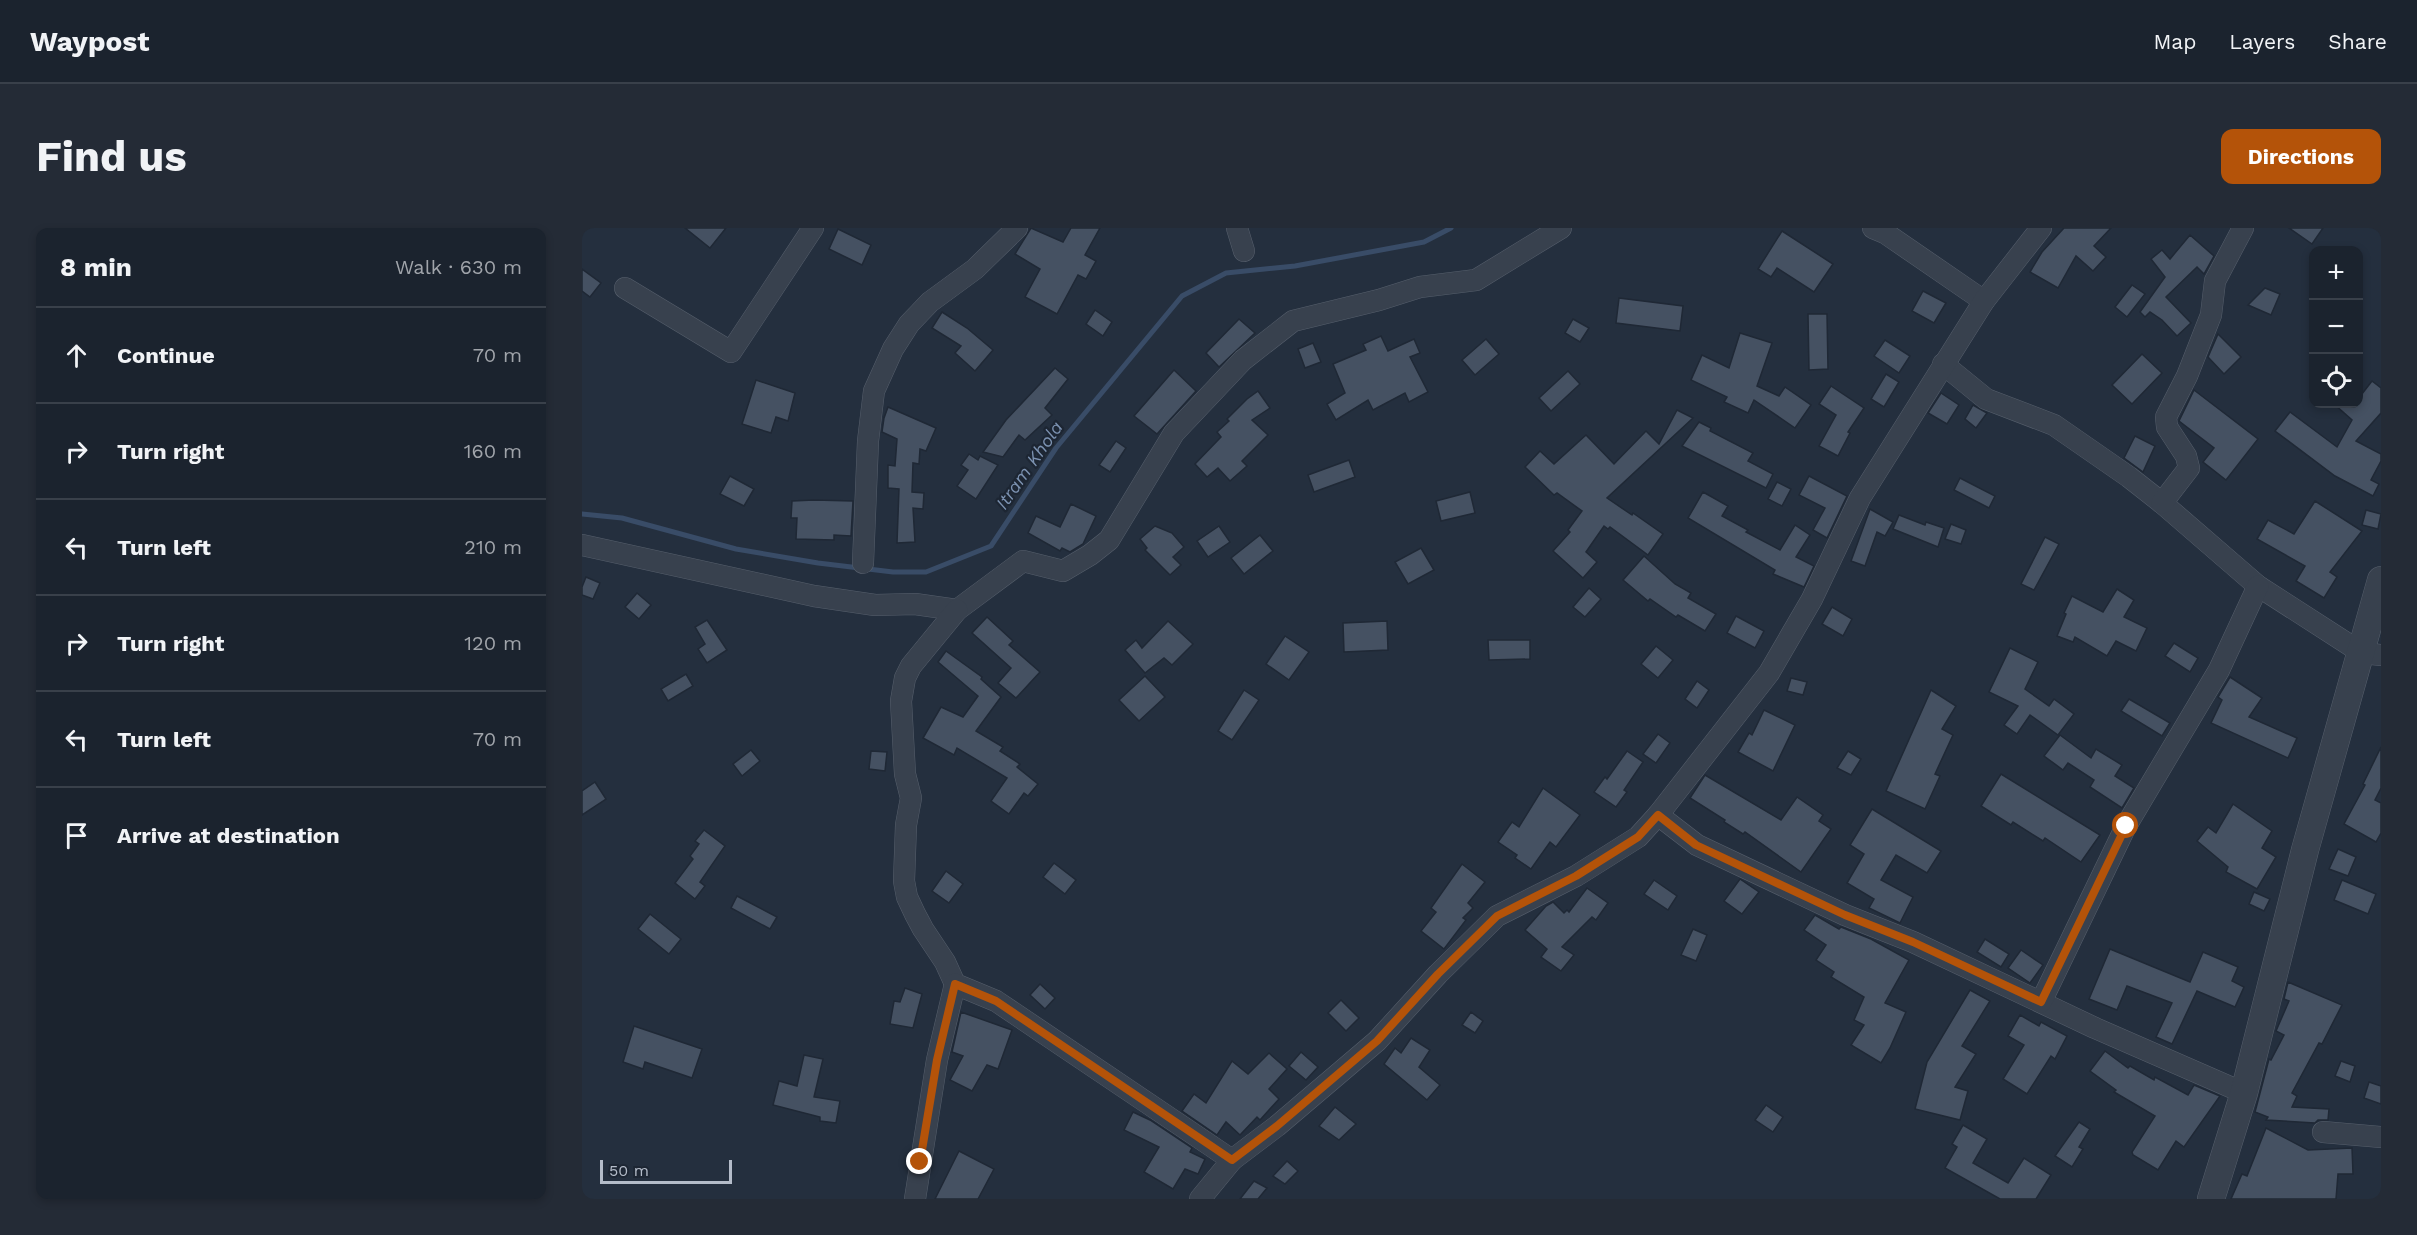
<!DOCTYPE html>
<meta charset="utf-8">
<style>
:root{--surface:#1b232e;--page:#242b36;--text:#f1f3f6;--muted:#a0a4aa;--line:#39404a;--accent:#b45309}
body{margin:0;font-family:"Work Sans",sans-serif;background:var(--page);color:var(--text)}
.controls{position:absolute;right:18px;top:18px;display:grid;overflow:hidden;border-radius:12px;box-shadow:0 3px 9px #0003}
.controls button{width:54px;height:54px;display:grid;place-items:center;padding:0;border:0;border-bottom:2px solid var(--line);background:var(--surface);color:var(--text);font:30px sans-serif}
.scale{position:absolute;left:18px;bottom:15px;width:132px;box-sizing:border-box;padding-left:6px;border:3px solid #b4bcc9;border-top:0;font-size:16px;line-height:21px;white-space:nowrap;color:#b4bcc9;-webkit-text-stroke:4px #1d2633;paint-order:stroke}
.stop{position:absolute;width:18px;height:18px;margin:-14px;border:4px solid #b45309;border-radius:50%;background:#fff}
.stop.end{background:#b45309;border-color:#fff;box-shadow:0 2px 6px #0008}
.list{margin:0;padding:0;list-style:none}
h2{display:flex;justify-content:space-between;align-items:center;height:78px;margin:0;padding:0 24px;font-size:26px}
h2 small{font-size:20px;font-weight:400;color:var(--muted)}
.list li{display:grid;grid-template-columns:39px 1fr auto;gap:18px;align-items:center;box-sizing:border-box;height:96px;padding:0 24px;border-top:2px solid var(--line)}
.list b{display:block;font-size:22px;white-space:nowrap}
.list em{font-size:20px;font-style:normal;color:var(--muted)}
.icon{flex:none;width:33px;height:33px;fill:none;stroke:currentColor;stroke-width:2;stroke-linecap:round;stroke-linejoin:round}
.map{position:relative;flex:none;width:1799px;height:971px;overflow:hidden;border-radius:12px}
header{display:flex;align-items:center;gap:36px;box-sizing:border-box;height:84px;padding:0 30px;background:var(--surface);border-bottom:2px solid var(--line)}
header strong{font-size:28px}
nav{display:flex;gap:33px;margin-inline-start:auto;font-size:21px}
.intro{display:flex;align-items:center;justify-content:space-between;box-sizing:border-box;height:144px;padding:0 36px}
h1{margin:0;font-size:42px}
.button{padding:15px 27px;border-radius:12px;background:var(--accent);color:#fff;font-size:21px;font-weight:700}
main{display:flex;gap:36px;padding:0 36px}
aside{flex:1;background:var(--surface);border-radius:12px;box-shadow:0 3px 9px #0003}
.map>svg:first-child{display:block}
.lines{fill:none;stroke-linecap:round;stroke-linejoin:round}
.stream{stroke:#394c67;stroke-width:5}
.building{fill:#455162;stroke:#1f2835;stroke-width:1.5}
.minor-casing{stroke:#565f6c;stroke-width:22}
.tertiary-casing{stroke:#565f6c;stroke-width:28}
.minor{stroke:#38414e;stroke-width:21}
.tertiary{stroke:#38414e;stroke-width:27}
.route{stroke:#b45309;stroke-width:8}
.labels{text-anchor:middle;dominant-baseline:central;stroke-width:4.5;stroke-linejoin:round;paint-order:stroke}
.water-label{font-size:18px;font-style:italic;fill:#7c92b1;stroke:#1d2633}
</style>
<header>
<strong>Waypost</strong>
<nav><a>Map</a><a>Layers</a><a>Share</a></nav>
</header>
<div class="intro"><h1>Find us</h1><a class="button">Directions</a></div>
<main>
<aside>
<h2>8 min<small>Walk · 630 m</small></h2>
<ul class="list">
<li><svg class="icon" aria-label="ahead" viewBox="0 0 24 24"><path d="M12 20V5M6 11l6-6 6 6"/></svg><div><b>Continue</b></div><em>70 m</em></li>
<li><svg class="icon" aria-label="right" viewBox="0 0 24 24"><path d="M7 20v-9h11M14 6l5 5-5 5"/></svg><div><b>Turn right</b></div><em>160 m</em></li>
<li><svg class="icon" aria-label="left" viewBox="0 0 24 24"><path d="M17 20v-9H6M10 6l-5 5 5 5"/></svg><div><b>Turn left</b></div><em>210 m</em></li>
<li><svg class="icon" aria-label="right" viewBox="0 0 24 24"><path d="M7 20v-9h11M14 6l5 5-5 5"/></svg><div><b>Turn right</b></div><em>120 m</em></li>
<li><svg class="icon" aria-label="left" viewBox="0 0 24 24"><path d="M17 20v-9H6M10 6l-5 5 5 5"/></svg><div><b>Turn left</b></div><em>70 m</em></li>
<li><svg class="icon" aria-label="arrive" viewBox="0 0 24 24"><path d="M6 21V4h12l-3 4 3 4H6"/></svg><div><b>Arrive at destination</b></div></li>
</ul>
</aside>
<div class="map">
<svg width="1799" height="971" viewBox="0 0 1799 971">
<rect width="100%" height="100%" fill="#242f3e"/>
<g class="lines">
<path class="stream" d="M0 286 40 290 154 321 236 335 311 344H344L409 318 474 220 600 68 644 45 713 38 842 14 869 0"/>
</g>
<g class="building">
<path d="M103 0H144L128 20Z"/>
<path d="M449 0 481 14 489 0H518L503 27 514 33 504 51 496 47 475 86 443 69 458 41 433 26Z"/>
<path d="M1482 0H1529L1512 18 1524 29 1511 43 1494 28 1476 60 1448 44 1460 24Z"/>
<path d="M1707 0H1741L1730 16Z"/>
<path d="M256 1 289 17 280 37 247 21Z"/>
<path d="M1200 3 1251 36 1232 64 1195 40 1189 49 1176 41Z"/>
<path d="M1608 7 1632 28 1622 46 1615 39 1584 69 1609 95 1595 108 1580 92 1568 84 1563 89 1558 84 1583 49 1569 31 1580 22 1588 31Z"/>
<path d="M0 41 19 55 8 69 0 63Z"/>
<path d="M1550 57 1563 66 1545 89 1533 79Z"/>
<path d="M1683 60 1698 66 1689 87 1666 77Z"/>
<path d="M1341 63 1364 75 1352 95 1330 83Z"/>
<path d="M1037 70 1101 78 1098 103 1034 95Z"/>
<path d="M513 82 530 94 521 108 504 96Z"/>
<path d="M360 84 385 100 411 122 393 143 373 125 379 118 350 100Z"/>
<path d="M1226 86H1245L1246 141 1227 142Z"/>
<path d="M657 91 673 105 637 139 624 125Z"/>
<path d="M991 91 1007 100 998 114 983 105Z"/>
<path d="M1158 105 1190 115 1175 158 1197 168 1203 159 1229 177 1213 200 1172 172 1166 185 1142 174 1145 169 1109 152 1120 127 1147 140Z"/>
<path d="M1636 106 1659 129 1642 146 1626 129Z"/>
<path d="M799 108 806 123 832 111 838 125 828 129 846 164 827 174 823 165 791 182 786 172 754 192 745 176 763 165 751 136 784 122 781 116Z"/>
<path d="M904 111 917 126 893 147 880 132Z"/>
<path d="M1303 112 1328 128 1317 145 1292 128Z"/>
<path d="M731 115 739 134 723 140 716 121Z"/>
<path d="M1560 126 1580 145 1550 176 1530 157Z"/>
<path d="M473 140 486 151 463 180 470 187 443 212 437 207 421 229 401 224 424 192Z"/>
<path d="M592 142 614 163 575 206 552 188Z"/>
<path d="M986 143 998 156 969 183 957 170Z"/>
<path d="M1304 146 1317 154 1302 179 1289 171Z"/>
<path d="M174 152 213 165 206 193 194 189 189 205 160 196Z"/>
<path d="M1790 153 1799 160V185L1774 213 1799 226V233L1789 252 1797 256 1791 268 1753 248 1693 203 1708 184 1755 219 1770 192 1752 176H1776V171Z"/>
<path d="M1249 158 1282 180 1266 204 1268 205 1256 228 1237 218 1254 187 1237 176Z"/>
<path d="M1612 162 1676 211 1644 252 1621 234 1632 220 1597 193Z"/>
<path d="M676 163 688 180 670 192 686 207 660 233 665 238 648 253 636 240 625 249 613 236 639 209 635 204 647 193 645 191 665 171Z"/>
<path d="M1359 165 1377 177 1365 196 1346 185Z"/>
<path d="M1391 177 1405 185 1394 200 1383 191Z"/>
<path d="M306 179 354 200 344 223 338 221 337 236 331 235 330 264 342 265 341 281 331 280 333 314 315 315 317 261 306 260V237L313 238 315 211 300 204 302 190Z"/>
<path d="M1095 182 1111 190 1025 270 1050 287 1051 285 1081 306 1066 327 1028 299 1026 301 1022 298 1004 324 1015 334 1001 350 971 323 988 304 986 302 1000 283 975 265 972 267 943 239 958 223 972 236 1004 207 1032 236 1064 203 1077 216Z"/>
<path d="M1117 194 1129 200 1128 203 1171 225 1166 233 1191 246 1184 260 1100 218Z"/>
<path d="M1553 208 1573 218 1561 244 1542 230Z"/>
<path d="M534 213 544 220 528 244 517 237Z"/>
<path d="M387 226 396 232 398 228 416 237 394 271 375 258 386 242 379 237Z"/>
<path d="M767 232 773 249 732 264 726 247Z"/>
<path d="M148 248 172 261 162 278 138 266Z"/>
<path d="M1227 248 1265 268 1245 310 1231 302 1243 280 1217 267Z"/>
<path d="M1378 250 1413 268 1407 280 1372 262Z"/>
<path d="M1195 254 1209 261 1200 278 1186 271Z"/>
<path d="M888 264 893 285 859 293 854 273Z"/>
<path d="M1121 264 1146 278 1140 288 1166 302 1164 304 1198 322 1213 297 1228 307 1214 329 1232 338 1222 359 1191 346 1193 342 1106 290Z"/>
<path d="M232 272 271 273 269 308 252 307V312L214 311 215 290H209L210 273Z"/>
<path d="M1733 273 1780 303 1748 344 1755 349 1742 370 1714 353 1723 338 1675 311 1686 292 1712 306Z"/>
<path d="M489 276 514 288 501 316 488 324 480 320 478 323 446 305 454 288 478 299Z"/>
<path d="M1288 281 1311 294 1303 308 1295 304 1283 338 1269 333Z"/>
<path d="M1784 282 1799 286 1796 301 1780 297Z"/>
<path d="M1317 287 1343 297 1344 294 1362 300 1356 319 1311 301Z"/>
<path d="M1369 296 1384 302 1379 316 1363 311Z"/>
<path d="M573 298 590 305 602 319 591 329 599 337 588 347 563 322 565 320 558 311Z"/>
<path d="M637 298 648 314 626 329 615 313Z"/>
<path d="M678 307 691 323 662 346 649 330Z"/>
<path d="M1463 309 1477 316 1452 362 1439 356Z"/>
<path d="M839 320 852 342 826 356 813 334Z"/>
<path d="M1062 328 1093 356 1109 365 1106 370 1134 386 1123 403 1096 387 1094 389 1068 371 1066 373 1041 352Z"/>
<path d="M4 349 18 355 11 371 0 367V359Z"/>
<path d="M1007 360 1019 371 1003 389 991 379Z"/>
<path d="M1535 361 1552 372 1542 389 1565 400 1554 423 1534 413 1525 428 1493 409 1491 414 1475 408 1484 386 1482 385 1490 368 1521 384Z"/>
<path d="M55 365 69 377 57 391 43 379Z"/>
<path d="M1250 379 1270 391 1261 408 1240 396Z"/>
<path d="M1154 388 1182 403 1173 420 1145 405Z"/>
<path d="M405 389 431 413 427 417 458 444 434 470 416 455 429 440 390 405Z"/>
<path d="M125 392 145 422 125 435 116 421 123 416 113 399Z"/>
<path d="M586 393 611 416 590 437 582 430 563 445 543 422 554 412 560 420Z"/>
<path d="M805 393 806 422 762 424 761 395Z"/>
<path d="M703 408 727 424 707 452 684 436Z"/>
<path d="M906 412H948V431L907 432Z"/>
<path d="M1592 415 1616 430 1608 444 1583 428Z"/>
<path d="M1074 418 1091 432 1076 450 1059 436Z"/>
<path d="M1428 420 1456 434 1443 461 1467 478 1472 471 1492 486 1476 507 1448 487 1435 506 1422 497 1436 478 1407 464Z"/>
<path d="M364 423 400 449 399 451 419 469 394 503 421 519 418 523 438 536 435 539 456 556 446 568 442 565 427 586 409 573 425 550 375 520 372 527 341 510 359 479 381 489 396 468 356 434Z"/>
<path d="M104 446 111 458 86 473 79 461Z"/>
<path d="M563 448 583 469 557 493 537 472Z"/>
<path d="M1648 449 1680 470 1667 489 1715 510 1706 530 1629 495 1640 472 1636 469Z"/>
<path d="M1209 450 1225 454 1221 467 1205 463Z"/>
<path d="M1115 453 1127 462 1115 480 1103 471Z"/>
<path d="M662 462 677 472 650 512 636 503Z"/>
<path d="M1349 462 1374 478 1360 501 1371 507 1353 546 1358 548 1343 581 1304 563Z"/>
<path d="M1547 471 1588 495 1580 508 1539 483Z"/>
<path d="M1182 482 1213 497 1191 543 1156 524 1167 505 1170 507Z"/>
<path d="M1076 506 1088 515 1074 535 1061 526Z"/>
<path d="M1478 507 1509 530 1514 521 1540 537 1533 548 1552 560 1540 580 1508 559 1512 552 1486 535 1481 542 1462 528Z"/>
<path d="M1799 519V560L1793 572 1799 575V605L1794 614 1762 596 1783 557 1781 556Z"/>
<path d="M169 522 178 533 160 548 151 536Z"/>
<path d="M289 523 305 524 303 543 287 541Z"/>
<path d="M1045 523 1061 534 1042 562 1045 564 1034 579 1012 564 1023 549 1025 551Z"/>
<path d="M1266 523 1279 531 1269 547 1255 540Z"/>
<path d="M1419 546 1518 607 1499 634 1463 610 1461 613 1431 594 1429 597 1399 578Z"/>
<path d="M1123 547 1199 592 1215 569 1241 587 1237 593 1249 601 1219 644 1163 604 1161 606 1142 594 1143 592 1108 570Z"/>
<path d="M13 554 24 571 0 587V563Z"/>
<path d="M961 560 998 587 974 619 968 614 949 641 933 630 935 627 916 614 930 594 937 599Z"/>
<path d="M1651 576 1690 603 1680 620 1694 629 1675 661 1644 644 1646 639 1615 613 1626 599 1634 605Z"/>
<path d="M1290 581 1359 623 1345 645 1314 627 1299 652 1331 669 1318 695 1287 680 1292 671 1265 655 1282 626 1268 617Z"/>
<path d="M122 602 143 618 118 654 123 658 113 671 93 655 111 631 108 628 117 616 113 613Z"/>
<path d="M1756 621 1774 629 1766 648 1747 641Z"/>
<path d="M472 635 494 652 483 666 461 649Z"/>
<path d="M880 636 903 654 886 675 891 680 881 690 884 692 862 721 839 703 854 684 849 680Z"/>
<path d="M364 643 381 656 367 675 350 663Z"/>
<path d="M1158 651 1177 664 1160 686 1142 673Z"/>
<path d="M1072 652 1095 668 1086 682 1062 666Z"/>
<path d="M1760 652 1794 666 1786 686 1752 672Z"/>
<path d="M1005 660 1026 675 1014 692 1010 689 980 719 992 727 979 743 959 729 965 721 943 702 964 678 971 674 982 685 985 682 987 684Z"/>
<path d="M1672 664 1688 671 1682 683 1667 676Z"/>
<path d="M155 668 195 689 188 701 149 680Z"/>
<path d="M68 686 99 711 87 726 56 701Z"/>
<path d="M1233 687 1257 701 1259 699 1289 711 1327 732 1303 775 1324 784 1308 820 1299 835 1269 817 1282 797 1272 792 1282 769 1249 749 1252 744 1234 732 1244 717 1222 702Z"/>
<path d="M1111 701 1125 707 1114 733 1099 727Z"/>
<path d="M1403 711 1427 726 1419 739 1395 724Z"/>
<path d="M1528 721 1608 754 1621 724 1656 739 1650 753 1662 759 1653 779 1615 763 1590 816 1574 809 1590 775 1545 758 1535 782 1507 771Z"/>
<path d="M1439 722 1461 737 1448 755 1426 740Z"/>
<path d="M1706 754 1760 777 1740 816 1737 815 1710 865 1715 868 1710 879 1747 881 1746 892H1736L1733 895 1684 892 1686 889 1673 884 1687 831 1689 832 1702 807 1694 803 1707 773 1702 771Z"/>
<path d="M458 756 473 770 463 781 448 767Z"/>
<path d="M323 760 340 766 331 800 308 796 312 773 318 774Z"/>
<path d="M1388 762 1408 773 1380 818 1394 826 1373 859 1386 863 1378 892 1333 881 1345 834Z"/>
<path d="M759 772 777 790 764 803 746 785Z"/>
<path d="M379 784 430 802 416 841 405 837 390 863 368 852 381 828 370 824Z"/>
<path d="M889 784 901 793 893 805 880 797Z"/>
<path d="M1438 787 1457 798 1459 794 1485 808 1473 831 1469 828 1445 866 1421 851 1442 817 1426 808Z"/>
<path d="M52 798 120 821 110 850 63 834 61 841 41 834Z"/>
<path d="M829 810 848 822 837 839 858 857 845 872 802 836 813 820 819 825Z"/>
<path d="M1523 823 1546 840 1548 838 1572 852 1573 849 1606 867 1612 857 1638 868 1602 919 1594 913 1576 942 1551 927 1550 924 1573 888 1532 864 1534 862 1508 843Z"/>
<path d="M719 824 736 839 724 852 707 838Z"/>
<path d="M687 825 705 841 687 861 697 871 678 892 675 889 658 907 644 894 635 907 600 883 612 866 624 875 650 833 666 846Z"/>
<path d="M222 827 241 831 232 869 258 873 254 895 238 893V889L191 877 197 853 215 858Z"/>
<path d="M1759 833 1773 838 1768 854 1753 848Z"/>
<path d="M1787 854 1799 858V876L1782 870Z"/>
<path d="M1184 877 1201 889 1191 904 1173 892Z"/>
<path d="M753 879 774 896 757 912 737 898Z"/>
<path d="M551 884 568 892 610 920 608 924 623 931 616 946 603 941 591 961 562 944 577 919 542 902Z"/>
<path d="M1497 894 1508 901 1497 919 1501 921 1490 939 1473 928Z"/>
<path d="M1381 897 1405 911 1391 935 1426 955 1442 930 1469 947 1454 971H1418L1363 940 1375 919 1370 916Z"/>
<path d="M1684 900 1726 922 1770 920 1771 946H1756L1754 971H1649L1660 946 1665 948Z"/>
<path d="M377 923 412 941 396 971H353Z"/>
<path d="M705 933 716 943 703 956 691 948Z"/>
<path d="M672 953 685 960 676 971H658Z"/>
</g>
<g class="lines">
<g class="minor-casing">
<g id="minor">
<path d="M655 0 662 23"/>
<path d="M1291 0 1303 5 1402 73"/>
<path d="M43 60 149 124 231 0"/>
<path d="M1361 136 1404 171 1472 197 1547 249 1580 275 1676 358 1780 425 1799 427"/>
<path d="M1580 275 1607 240 1604 228 1585 199 1584 189 1605 148 1629 87 1633 53 1661 0"/>
<path d="M0 317 232 368 293 377 333 376 375 382 441 333 481 343 508 327 527 312 592 205 661 132 711 93 797 72 838 59 894 52 979 0"/>
<path d="M281 335 286 213 292 163 311 121 327 96 348 74 393 41 435 0"/>
<path d="M375 382 329 438 323 450 319 473 323 546 329 570 324 597 322 653 325 669 333 686 341 701 363 734 373 756 414 773 650 932"/>
<path d="M1076 587 1115 617 1263 687 1331 714 1513 800 1662 865"/>
<path d="M1459 774 1544 598 1637 442 1676 358"/>
<path d="M1741 904 1799 909"/>
<path d="M333 971 355 832 373 756"/>
<path d="M618 971 650 932 695 898 795 813 856 746 915 688 994 648 1056 609 1076 587 1187 445 1230 371 1278 270 1402 73 1459 0"/>
</g>
</g>
<g class="tertiary-casing">
<path id="tertiary" d="M1629 971 1662 865 1723 622 1799 352"/>
</g>
<use href="#minor" class="minor"/>
<use href="#tertiary" class="tertiary"/>
</g>
<g class="lines">
<path class="route" d="M338 934 355 832 373 756 414 773 650 932 695 898 795 813 856 746 915 688 994 648 1056 609 1076 587 1114 617 1263 687 1331 714 1459 774 1544 598"/>
</g>
<g class="labels">
<g class="water-label">
<text transform="translate(447 237) rotate(-55)">Itram Khola</text>
</g>
</g>
</svg>
<div class="controls">
<button>+</button>
<button>−</button>
<button><svg class="icon" aria-label="locate" viewBox="0 0 24 24"><circle cx="12" cy="12" r="6"/><path d="M12 2v4M12 18v4M2 12h4M18 12h4"/></svg></button>
</div>
<div class="scale">50 m</div>
<div class="stop" style="left:1544px;top:598px"></div>
<div class="stop end" style="left:338px;top:934px"></div>
</div>
</main>
